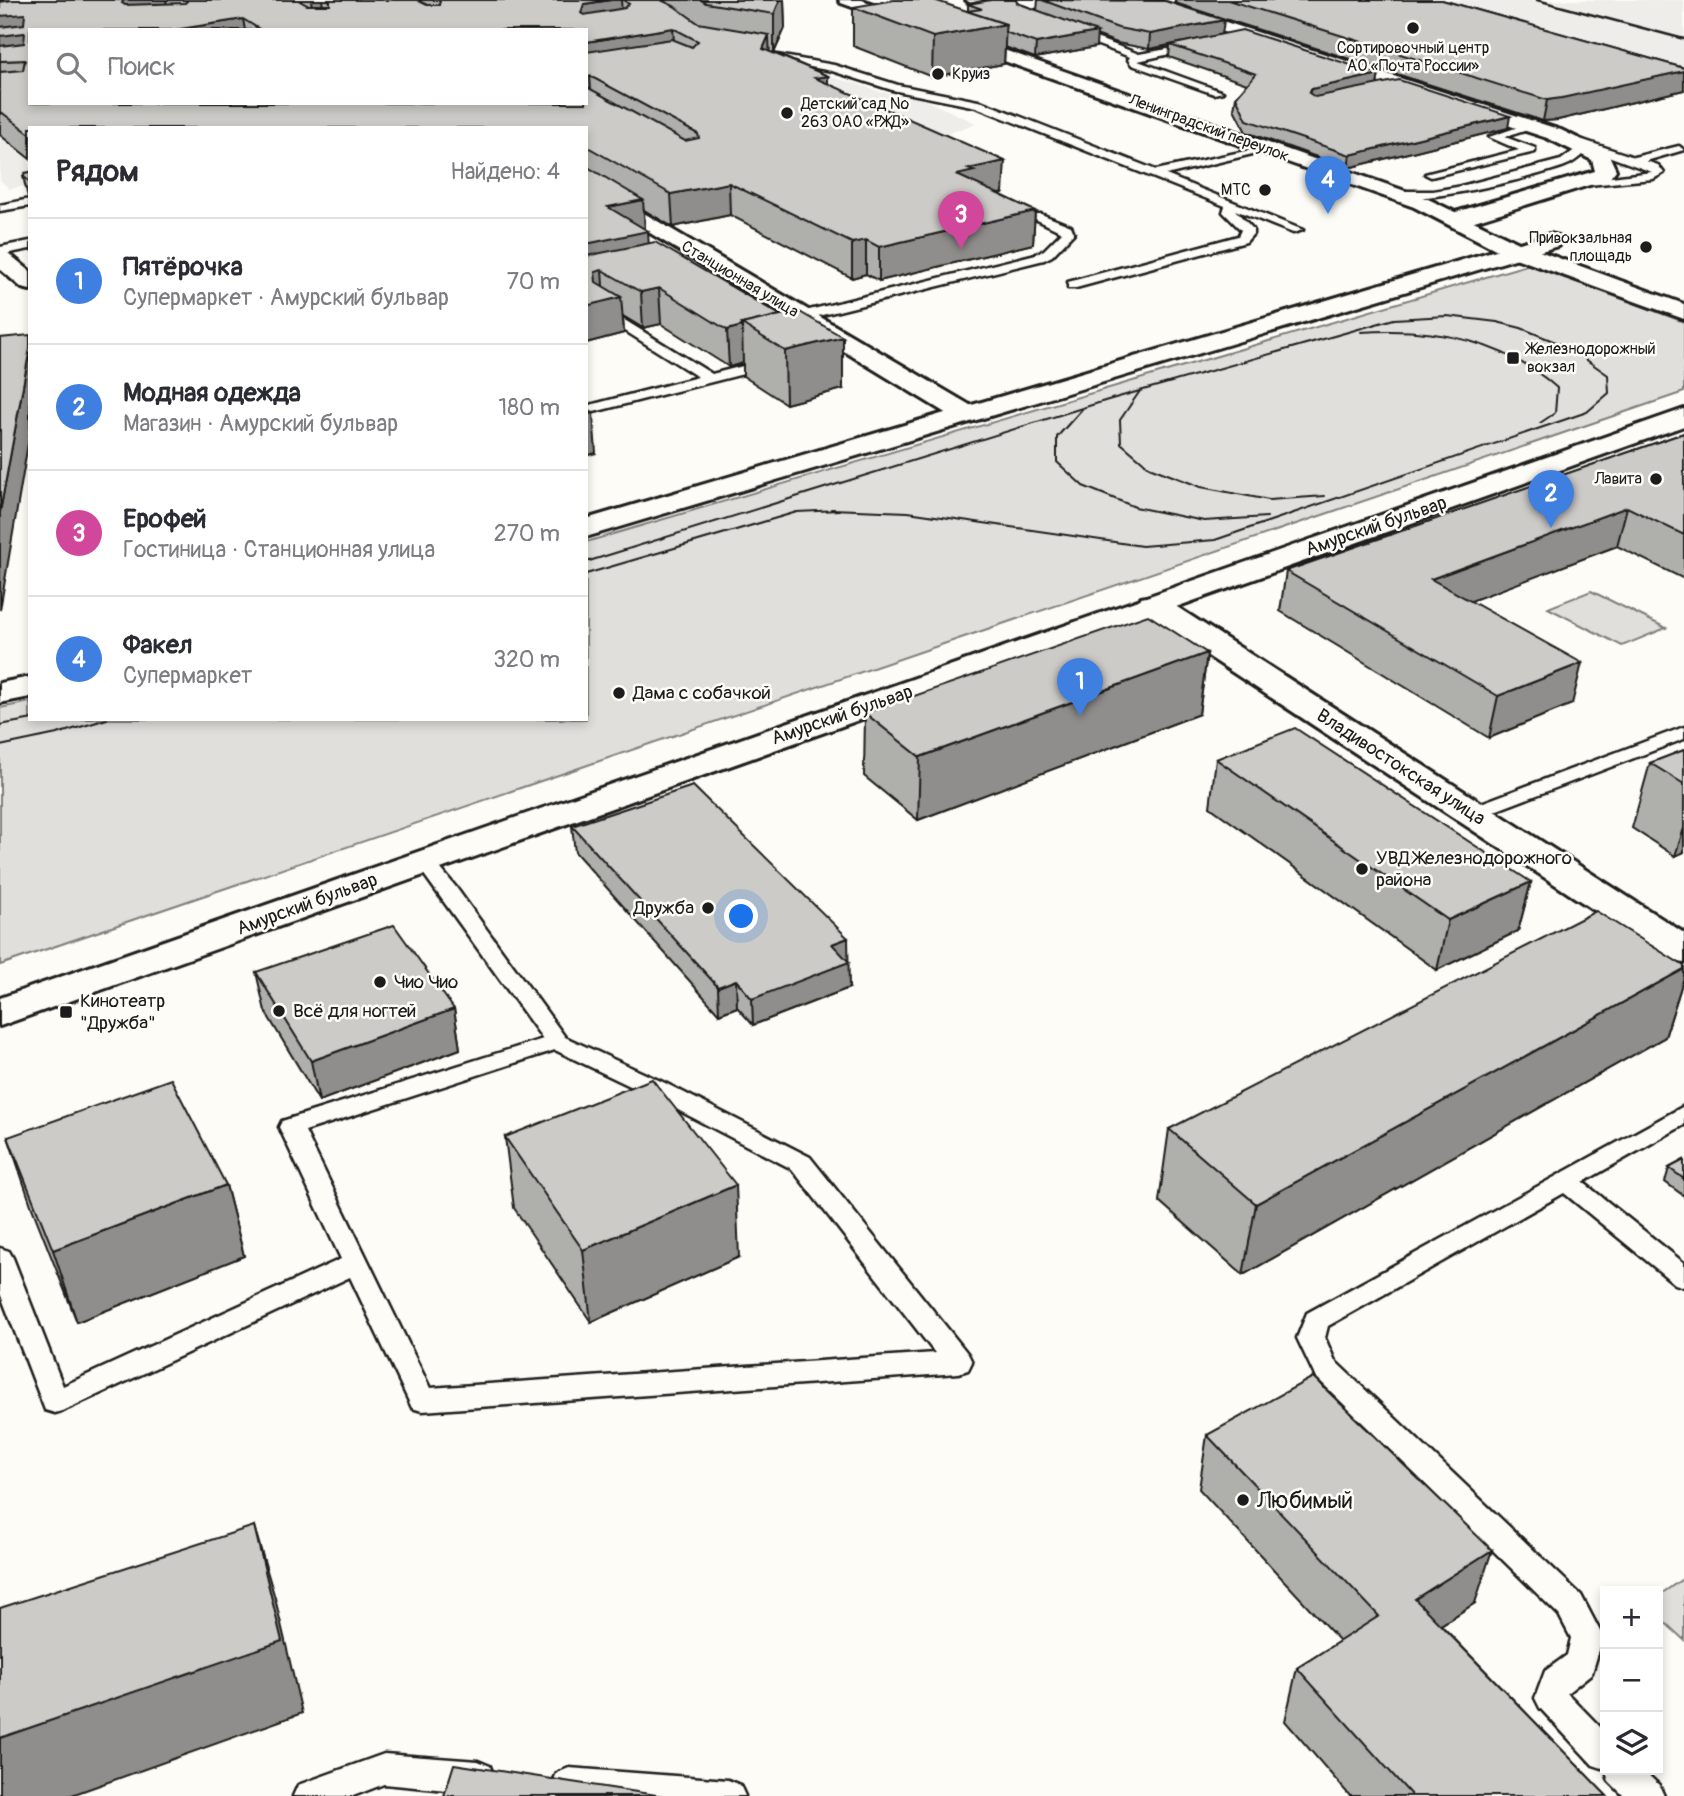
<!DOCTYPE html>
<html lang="ru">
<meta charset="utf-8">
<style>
:root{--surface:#fff;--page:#f2f2f3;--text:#2b2b33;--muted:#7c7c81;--line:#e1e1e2;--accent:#d93025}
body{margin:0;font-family:Pangolin,sans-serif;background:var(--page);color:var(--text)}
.controls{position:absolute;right:21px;bottom:21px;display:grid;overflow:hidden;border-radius:0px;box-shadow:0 4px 10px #0003}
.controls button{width:63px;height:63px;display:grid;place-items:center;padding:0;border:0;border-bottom:2px solid var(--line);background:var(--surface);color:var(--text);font:35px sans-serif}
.you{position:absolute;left:742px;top:917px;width:24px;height:24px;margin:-18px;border:5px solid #fff;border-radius:50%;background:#1a73e8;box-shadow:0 0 0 10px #1a73e833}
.badge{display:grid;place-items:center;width:46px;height:46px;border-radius:50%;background:var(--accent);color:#fff;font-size:23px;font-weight:700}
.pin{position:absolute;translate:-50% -58px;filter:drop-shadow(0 2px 4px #0008)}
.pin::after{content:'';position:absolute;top:37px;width:24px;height:21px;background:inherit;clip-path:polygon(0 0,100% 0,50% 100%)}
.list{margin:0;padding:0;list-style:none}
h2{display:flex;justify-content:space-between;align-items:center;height:91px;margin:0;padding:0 28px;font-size:30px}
h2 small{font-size:23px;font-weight:400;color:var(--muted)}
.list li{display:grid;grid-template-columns:46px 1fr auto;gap:21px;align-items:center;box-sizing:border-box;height:126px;padding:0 28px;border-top:2px solid var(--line)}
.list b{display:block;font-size:26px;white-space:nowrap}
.list p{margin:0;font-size:23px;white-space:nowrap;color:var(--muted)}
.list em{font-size:23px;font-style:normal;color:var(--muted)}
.icon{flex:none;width:38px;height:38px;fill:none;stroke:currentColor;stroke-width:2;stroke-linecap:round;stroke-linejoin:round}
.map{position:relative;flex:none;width:1684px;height:1796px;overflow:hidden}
.search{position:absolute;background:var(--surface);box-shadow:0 4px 10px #0003;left:28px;top:28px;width:560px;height:77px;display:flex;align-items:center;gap:18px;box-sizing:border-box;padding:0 24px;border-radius:0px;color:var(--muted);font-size:26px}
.panel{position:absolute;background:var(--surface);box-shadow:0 4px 10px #0003;left:28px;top:126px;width:560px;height:595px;border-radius:0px}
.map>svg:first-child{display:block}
.built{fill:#eeede9}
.green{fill:#e0dfdb;stroke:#7e7e7c;stroke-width:2}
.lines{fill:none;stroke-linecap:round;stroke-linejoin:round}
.service-casing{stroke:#1c1c1c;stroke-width:5}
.minor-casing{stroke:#1c1c1c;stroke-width:6}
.tertiary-casing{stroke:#1c1c1c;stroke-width:6}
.secondary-casing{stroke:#1c1c1c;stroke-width:6}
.service{fill:#fdfcf7;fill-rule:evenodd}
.minor{fill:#fdfcf7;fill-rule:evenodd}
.tertiary{fill:#fdfcf7;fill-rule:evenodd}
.secondary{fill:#fdfcf7;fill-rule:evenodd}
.tram{stroke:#1c1c1c;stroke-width:2}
.rail{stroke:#1c1c1c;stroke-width:2.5}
.wall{fill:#afafac;stroke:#1c1c1c;stroke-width:2;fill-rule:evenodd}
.shaded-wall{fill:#8f8e8c;stroke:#1c1c1c;stroke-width:2}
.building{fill:#cccbc8;stroke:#1c1c1c;stroke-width:2;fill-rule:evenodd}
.poi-dot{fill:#1c1c1c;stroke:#fdfcf7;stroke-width:2.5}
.labels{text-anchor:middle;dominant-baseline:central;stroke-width:5;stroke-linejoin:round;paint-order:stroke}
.far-poi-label{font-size:16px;fill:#1c1c1c;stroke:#fdfcf7;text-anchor:start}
.far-street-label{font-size:16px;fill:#1c1c1c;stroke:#fdfcf7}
.street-label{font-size:19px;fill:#1c1c1c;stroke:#fdfcf7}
.poi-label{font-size:19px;fill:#1c1c1c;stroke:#fdfcf7;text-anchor:start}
.near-poi-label{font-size:23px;fill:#1c1c1c;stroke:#fdfcf7;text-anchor:start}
</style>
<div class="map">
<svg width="1684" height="1796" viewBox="0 0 1684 1796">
<rect width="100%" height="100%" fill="#fdfcf7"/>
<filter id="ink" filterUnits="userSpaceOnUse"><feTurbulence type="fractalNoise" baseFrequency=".0143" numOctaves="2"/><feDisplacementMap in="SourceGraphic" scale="14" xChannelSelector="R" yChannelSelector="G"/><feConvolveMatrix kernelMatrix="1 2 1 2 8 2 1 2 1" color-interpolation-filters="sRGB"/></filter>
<g filter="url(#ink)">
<g class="built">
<path d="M1241 0H1684V89Z"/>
<path d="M772 74H816L855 83 881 92 916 96 976 123 942 136Z"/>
<path d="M30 103V185L10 189 0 180V104Z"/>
</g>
<g class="green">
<path d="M1530 264 1684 322V392L0 965V708L30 702V719H586V542Z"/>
<path d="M1591 591 1666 628 1622 646 1548 608Z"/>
<path d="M1684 1578V1640L1658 1616V1596Z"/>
</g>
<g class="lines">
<g class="service-casing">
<g id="service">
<path d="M1069 28 1139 54 1202 43V47L1138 61 1223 92 1214 94 1132 65 1128 60 1130 57 1066 33 1064 31Z"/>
<path d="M760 52 834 65 898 85 983 102 1156 170 1269 146V150L1166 175 1303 230 1293 233 1235 210 1253 229V234L1246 242 1076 288H1068V282L1238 236 1241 230 1223 212 1225 206 976 107 892 90 832 71 757 57V53Z"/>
<path d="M1530 123 1535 126 1534 128 1505 137 1535 148V152L1431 177 1425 174 1519 150 1489 137Z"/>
<path d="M1569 138H1577L1634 157 1679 146 1684 150 1646 161 1658 165 1664 173 1653 179 1567 187V183L1571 182 1652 172 1589 149C1583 154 1575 162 1567 165 1541 176 1409 209 1388 194L1394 191H1433L1457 187 1561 160 1580 146 1569 142Z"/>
<path d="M30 199V206L0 211V205Z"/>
<path d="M1033 214H1041L1071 226 1074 233 1052 256 1044 260 802 320 795 316 797 313 1036 254 1044 250 1062 232 1033 218Z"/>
<path d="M30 241V249L0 255V247Z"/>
<path d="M605 308 712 374 770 359 777 363 775 366 586 414V406L698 377 600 315V309Z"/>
<path d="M1684 727V739L1479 817H1465L1462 813 1465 809Z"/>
<path d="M425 856 432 858 455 886 565 1037 665 1083 810 1157 968 1354 972 1362 968 1370 958 1373 422 1411 412 1408 350 1277 65 1410 55 1413 45 1410 0 1293V1248L9 1251 13 1258 63 1386 341 1259 279 1127 282 1121 543 1039 415 862 418 858ZM555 1050 649 1095 792 1169 935 1353 430 1388 305 1131Z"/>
<path d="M1684 1106V1125L1583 1182 1684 1263V1287L1675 1284 1564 1193 1328 1326 1325 1338 1335 1361 1581 1595 1603 1637 1592 1673 1567 1693 1605 1732V1770H1643L1659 1785 1664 1796H1624L1609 1781 1605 1769 1593 1765 1540 1708 1535 1698 1545 1671 1567 1655 1571 1638 1559 1615 1315 1376 1297 1338 1307 1313Z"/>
<path d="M384 1754 478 1761 490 1766 494 1777 490 1788 478 1793 384 1784 353 1796H293L298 1785Z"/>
<path d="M569 1768 728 1780 740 1785 745 1796H560L552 1784 557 1773Z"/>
</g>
</g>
<g class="minor-casing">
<g id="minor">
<path d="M586 179 975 408 979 414 975 420 966 422 957 420 586 194Z"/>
<path d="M0 251 8 253 30 271V290L22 288 0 269Z"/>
<path d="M1152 596 1163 598 1684 933V963L1670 960 1141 612 1136 605 1141 598Z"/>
</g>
</g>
<g class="tertiary-casing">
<g id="tertiary">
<path d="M966 0H1087L1097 2 1099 5 1091 10 974 5Z"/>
<path d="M1133 0H1157L1561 130 1608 153 1616 170 1609 179 1465 224H1449L1446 219 1449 214 1595 171 1592 160 1547 138 1135 3Z"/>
<path d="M1550 234 1558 236 1561 241 1558 246 586 537V519Z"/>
<path d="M1684 409V426L0 1026V998Z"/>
<path d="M30 677V697L0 703V683Z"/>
</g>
</g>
<g class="secondary-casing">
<path id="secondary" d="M839 0H862L1428 199 1523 245 1684 304V319L1507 255 1414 207 841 3Z"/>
</g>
<use href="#service" class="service"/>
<use href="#minor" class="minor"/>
<use href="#tertiary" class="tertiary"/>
<use href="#secondary" class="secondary"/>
<g class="tram">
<path d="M1361 332C1432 327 1503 340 1557 388L1555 413 1540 423"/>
<path d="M1140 391 1120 420 1121 443 1149 467 1201 487 1269 500 1325 496"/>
<path d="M1082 409 1057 437V462L1083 486 1135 507 1204 521 1267 517"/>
<path d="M586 562 1108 400 1394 319 1447 316 1497 322 1521 328 1568 347 1608 375 1609 393 1587 412 1215 540 1142 546 908 512 831 509"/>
<path d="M586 574 797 512 839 510"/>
<path d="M0 725 33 719"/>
<path d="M0 746 57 734 107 719"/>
</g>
<path class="rail" d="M1537 0 1684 39"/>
</g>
<g class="wall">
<path d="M0 0H784L785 28 774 53 772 52 828 76V84L1003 193 999 194 1035 211 1033 244 879 281 866 274 852 278 730 215 673 227 644 210 645 229 648 231V243L843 389 786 404 743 376V363L729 367 661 324 643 328 623 316 624 333 586 343V128H30V159L0 135ZM30 30H586V103H30Z"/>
<path d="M983 0H1016L1017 3 1037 10 1038 0H1140L1222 34 1379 74 1377 84 1508 128 1348 168 1246 132 1234 109 1236 97 1247 84 1169 57 1170 45 1180 43 1149 49 1117 43 1096 35V47L1035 58 1005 47 1004 64 932 77 853 46V7L967 11H968V4L983 1Z"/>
<path d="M1175 0H1442L1684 68V90L1558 120 1543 121 1175 3Z"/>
<path d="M30 172V206L23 176Z"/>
<path d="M1684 433V579L1617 546 1470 601 1572 704 1489 738 1280 611 1286 571Z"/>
<path d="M1207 653 1199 714 918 820 864 776 865 713Z"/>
<path d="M1684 750V852L1675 856 1632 828 1650 763Z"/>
<path d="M1216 759 1531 882 1518 931 1437 970 1210 807Z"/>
<path d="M572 826 849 988 753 1025 737 1007 719 1014 575 852Z"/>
<path d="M1684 966V977L1665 1037 1243 1275 1159 1201 1169 1129Z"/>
<path d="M256 972 454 1009 460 1049 319 1101 265 1011Z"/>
<path d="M8 1137 226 1185 244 1256 77 1322 32 1208Z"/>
<path d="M505 1137 739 1257 591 1322 514 1208Z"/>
<path d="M1684 1160V1196L1665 1182 1669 1168Z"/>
<path d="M1207 1435 1475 1603 1441 1625 1607 1796H1350L1285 1721 1297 1668 1340 1641 1199 1489Z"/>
</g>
<g class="shaded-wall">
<path d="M0 0H166L170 20 25 60 0 61Z"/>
<path d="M311 0H322L324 13 313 15Z"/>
<path d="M611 0H621L623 25 586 31 581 13 584 4Z"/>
<path d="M780 0H784L785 28 774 53V14Z"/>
<path d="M243 19 245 30H174Z"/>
<path d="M1224 20 1222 35 1149 49 1150 34Z"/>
<path d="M1006 24 1004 64 932 77 933 37Z"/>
<path d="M673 28 675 56 586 70V42Z"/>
<path d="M1097 32 1096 47 1035 58 1036 43Z"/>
<path d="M769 35 770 63 763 49Z"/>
<path d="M1684 71V90L1558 120 1543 121 1547 100Z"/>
<path d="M1379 74 1377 85 1307 105 1309 93 1311 89Z"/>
<path d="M586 76H590L592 105 586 103Z"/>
<path d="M828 76V105L815 78Z"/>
<path d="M1510 116 1508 128 1348 168 1350 155Z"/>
<path d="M1005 161 1003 193 973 200 957 175 968 169Z"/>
<path d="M729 183 730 215 673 227 671 194Z"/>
<path d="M643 200 645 231H648L650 265 602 270 604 301 621 297 624 333 586 343V244L608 207Z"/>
<path d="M1035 211 1033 244 879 281V247Z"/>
<path d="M866 240V274L852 278V243Z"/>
<path d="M659 288 661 324 643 328 641 292Z"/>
<path d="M742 326 743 363 729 367 727 330Z"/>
<path d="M843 337V389L786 404 785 351Z"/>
<path d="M30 348V432L0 610V512Z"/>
<path d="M593 413 596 453 586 456V414Z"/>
<path d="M1627 507 1617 546 1423 619 1431 579Z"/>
<path d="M1207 653 1199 714 918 820 920 757Z"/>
<path d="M1582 663 1572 704 1489 738 1498 696Z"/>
<path d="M1684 828V852L1675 856Z"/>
<path d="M1531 882 1518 931 1437 970 1448 920Z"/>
<path d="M848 938 849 988 753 1025 752 999 832 944Z"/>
<path d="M1684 969V977L1665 1037 1243 1275 1256 1204Z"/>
<path d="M736 980 737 1007 719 1014 718 987Z"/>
<path d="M454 1009 460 1049 319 1101 311 1061Z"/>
<path d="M226 1185 244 1256 77 1322 53 1250Z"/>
<path d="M736 1185 739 1257 591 1322 583 1250Z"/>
<path d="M254 1526 275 1598 302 1713 69 1796H0V1738Z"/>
<path d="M1492 1550 1475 1603 1400 1651 1415 1599Z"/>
</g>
<g class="building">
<path d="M12 0H127H124L122 3 125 5 185 3 188 0H298L307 5H330V1L328 0H417L427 5H439L440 1 439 0H611L584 4 581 13 584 15 625 8 629 4 623 0H661L674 6 698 23 769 35 763 49 828 76 815 78 1005 161 968 169 974 171 957 175 1035 211 879 247 866 240 852 243 729 183 671 194 586 146V128H30V134L0 111V72L23 70 25 60 0 61V46L24 43 25 33 0 36V27L24 24 25 14 0 16V2ZM243 19 261 30H586V42L673 28 698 41 692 47 672 39 586 52V76H590L698 134 699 138 685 141 587 87H586V103H30V30H174Z"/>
<path d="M701 0H780L774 14 706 3Z"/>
<path d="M894 0H934L1006 24 933 37 853 7Z"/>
<path d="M991 0H1016L1017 3 1097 32 1036 43 1005 32 1006 24 967 11 982 9 968 4Z"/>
<path d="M1042 0 1165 1 1224 20 1150 34 1118 28Z"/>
<path d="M1228 0H1442L1684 68V71L1562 98 1547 100Z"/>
<path d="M1242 30 1379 74 1311 89 1309 93 1315 97 1399 80 1510 116 1350 155 1247 120 1236 97 1256 74 1170 45Z"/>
<path d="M586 166 643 200 608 207 648 231 586 244Z"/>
<path d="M30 172V182L23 176 25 173Z"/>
<path d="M655 242 780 315 742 324V326L727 330 659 288 641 292 602 270 595 272 596 282 621 297 586 306V256Z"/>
<path d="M798 311 843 337 785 351 742 324Z"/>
<path d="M30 335V348L0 512V338Z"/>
<path d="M586 408 593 413 586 414Z"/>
<path d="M1684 433V535L1627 507 1431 579 1582 663 1498 696 1286 571Z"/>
<path d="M1148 615 1207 653 920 757 865 713Z"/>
<path d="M1295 728 1531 882 1448 920 1216 759Z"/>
<path d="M1684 750V784L1650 763Z"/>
<path d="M693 786 848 938 832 944 849 962 752 999 736 980 718 987 572 826Z"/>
<path d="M1596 911 1684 966V969L1256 1204 1169 1129Z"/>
<path d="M394 925 454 1009 311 1061 256 972Z"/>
<path d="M171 1079 226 1185 53 1250 8 1137Z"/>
<path d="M652 1079 736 1185 583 1250 505 1137Z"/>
<path d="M1684 1160V1179L1669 1168Z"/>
<path d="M1313 1377 1492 1550 1415 1599 1607 1796H1412L1297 1668 1379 1616 1207 1435Z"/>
<path d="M254 1526 282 1641 0 1738V1608Z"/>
<path d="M454 1764 663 1796H444Z"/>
</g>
</g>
<g class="poi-dot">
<circle cx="1413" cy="28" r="7"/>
<circle cx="938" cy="74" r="7"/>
<circle cx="787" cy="113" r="7"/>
<circle cx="1265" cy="190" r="7"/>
<circle cx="1646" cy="247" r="7"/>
<rect x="1506" y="351" width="14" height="14" rx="3.5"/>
<circle cx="1656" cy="479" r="7"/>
<circle cx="619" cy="693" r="7"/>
<circle cx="1362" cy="869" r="7"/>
<circle cx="708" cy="908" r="7"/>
<circle cx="380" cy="982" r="7"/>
<circle cx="279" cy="1011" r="7"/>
<rect x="59" y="1005" width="14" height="14" rx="3.5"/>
<circle cx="1243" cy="1500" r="7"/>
</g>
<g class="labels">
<g class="far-poi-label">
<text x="1413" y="48" text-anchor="middle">Сортировочный центр<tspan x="1413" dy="18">АО «Почта России»</tspan></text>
<text x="952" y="74">Круиз</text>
<text x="801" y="104">Детский сад №<tspan x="801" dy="18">263 ОАО «РЖД»</tspan></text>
<text x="1251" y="190" text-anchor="end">МТС</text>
<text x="1632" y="238" text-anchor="end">Привокзальная<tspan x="1632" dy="18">площадь</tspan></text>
<text x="1527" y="349">Железнодорожный<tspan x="1527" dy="18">вокзал</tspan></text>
<text x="1642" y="479" text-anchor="end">Лавита</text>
</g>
<g class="far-street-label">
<text transform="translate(1209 128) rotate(20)">Ленинградский переулок</text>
<text transform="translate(740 279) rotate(31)">Станционная улица</text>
</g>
<g class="street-label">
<text transform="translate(1376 526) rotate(-19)">Амурский бульвар</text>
<text transform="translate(842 715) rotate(-19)">Амурский бульвар</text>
<text transform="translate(1401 767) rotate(33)">Владивостокская улица</text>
<text transform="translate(307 904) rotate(-20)">Амурский бульвар</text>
</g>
<g class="poi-label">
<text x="633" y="693">Дама с собачкой</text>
<text x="1376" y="858">УВД Железнодорожного<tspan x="1376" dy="22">района</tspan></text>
<text x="694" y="908" text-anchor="end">Дружба</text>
<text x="394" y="982">Чио Чио</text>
<text x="80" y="1001">Кинотеатр<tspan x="80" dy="22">"Дружба"</tspan></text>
<text x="293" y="1011">Всё для ногтей</text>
</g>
<g class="near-poi-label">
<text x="1257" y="1500">Любимый</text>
</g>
</g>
</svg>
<div class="controls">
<button>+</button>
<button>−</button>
<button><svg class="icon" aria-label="layers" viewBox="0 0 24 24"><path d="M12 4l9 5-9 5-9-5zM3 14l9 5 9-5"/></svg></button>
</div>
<div class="you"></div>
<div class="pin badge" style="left:1080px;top:716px;background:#3f7fe0">1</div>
<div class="pin badge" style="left:1551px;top:528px;background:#3f7fe0">2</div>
<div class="pin badge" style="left:961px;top:249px;background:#d1479c">3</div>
<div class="pin badge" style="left:1328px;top:214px;background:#3f7fe0">4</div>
<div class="search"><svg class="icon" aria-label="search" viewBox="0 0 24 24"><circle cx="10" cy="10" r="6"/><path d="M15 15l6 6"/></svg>Поиск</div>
<section class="panel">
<h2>Рядом<small>Найдено: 4</small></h2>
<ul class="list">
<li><span class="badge" style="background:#3f7fe0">1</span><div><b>Пятёрочка</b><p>Супермаркет · Амурский бульвар</p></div><em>70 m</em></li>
<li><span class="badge" style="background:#3f7fe0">2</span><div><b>Модная одежда</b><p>Магазин · Амурский бульвар</p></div><em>180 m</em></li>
<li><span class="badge" style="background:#d1479c">3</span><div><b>Ерофей</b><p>Гостиница · Станционная улица</p></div><em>270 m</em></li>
<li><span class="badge" style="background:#3f7fe0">4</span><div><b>Факел</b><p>Супермаркет</p></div><em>320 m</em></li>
</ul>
</section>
</div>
